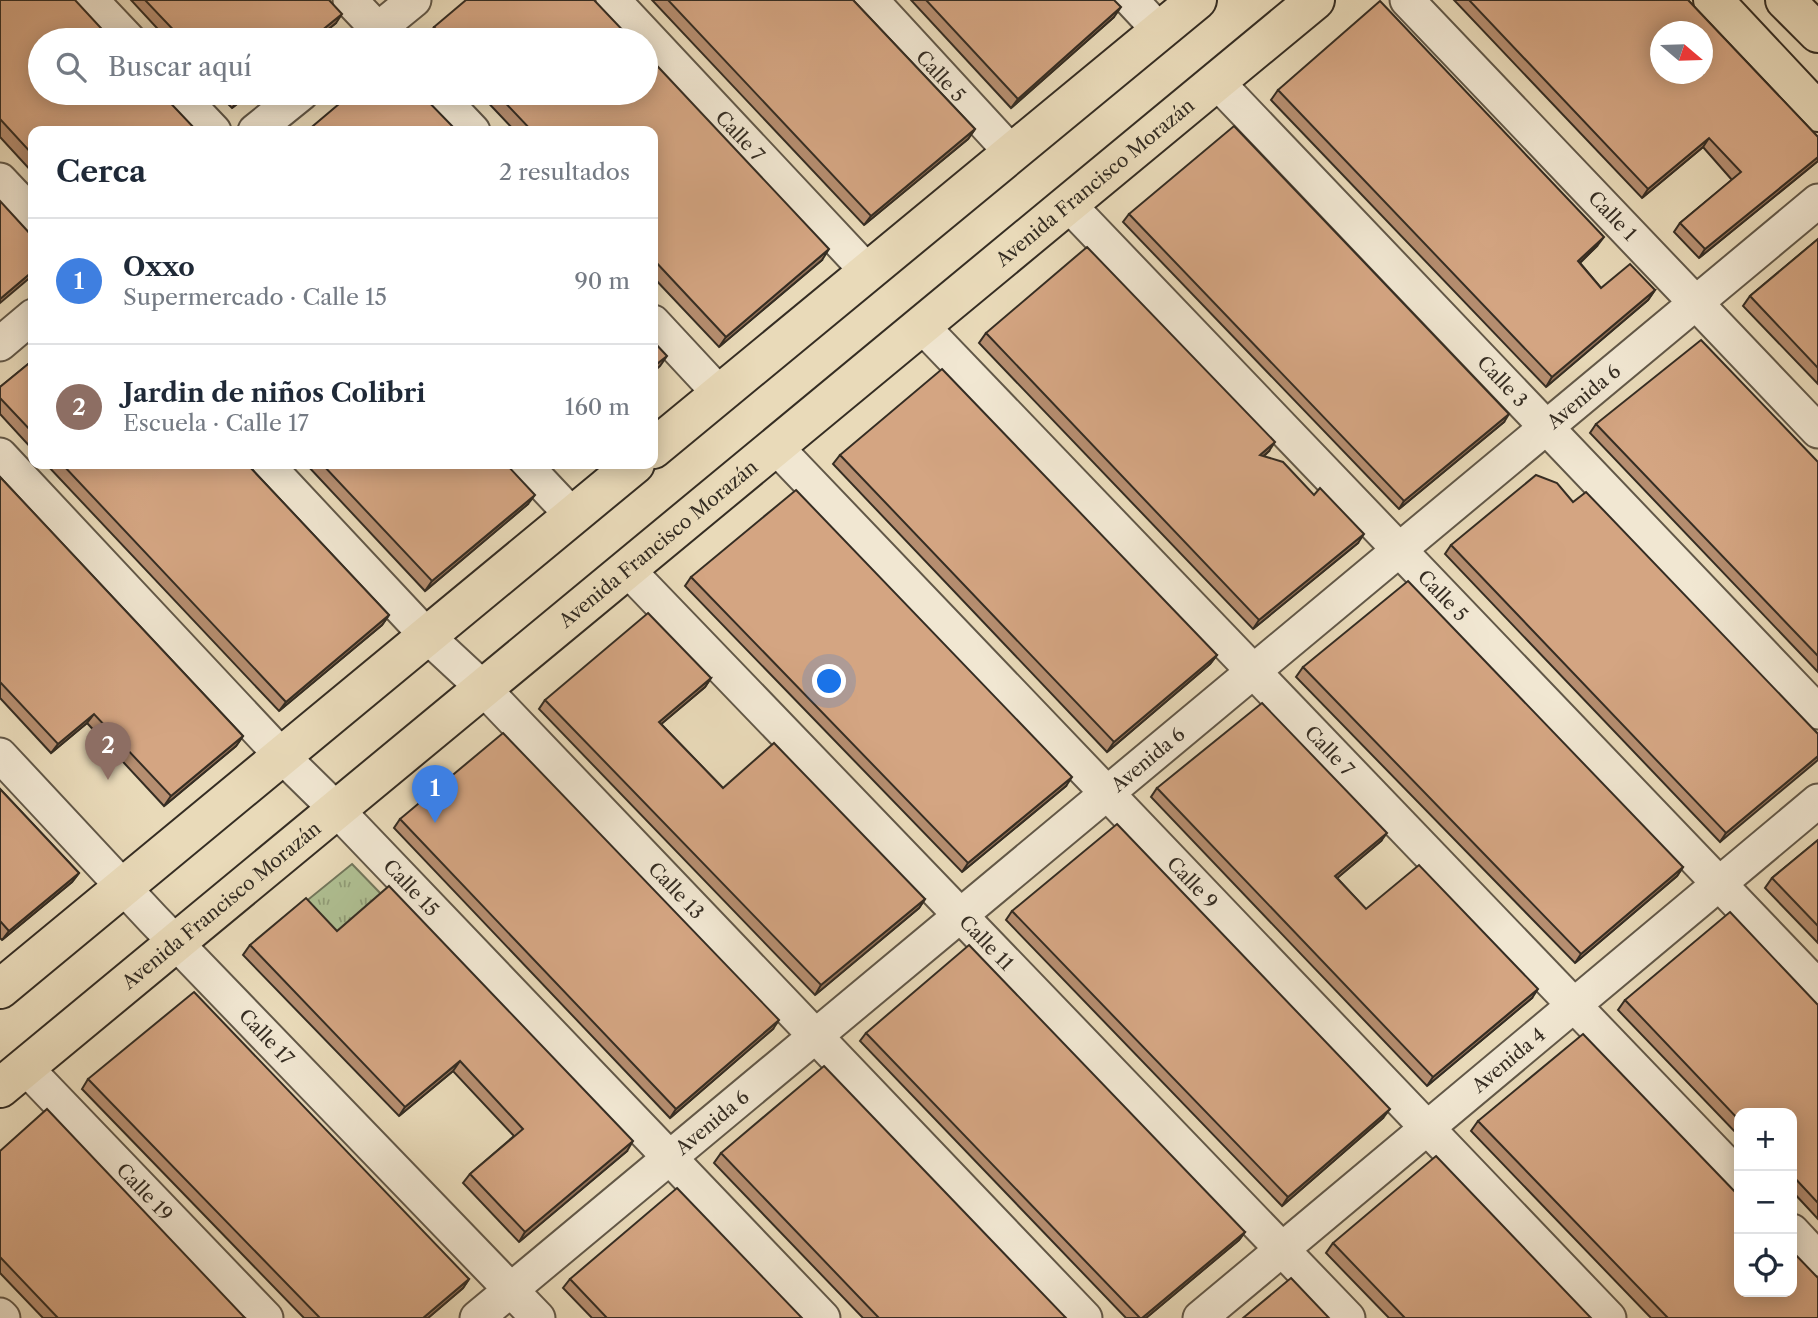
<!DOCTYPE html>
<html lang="es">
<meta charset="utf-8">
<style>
:root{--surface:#fff;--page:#f2f2f3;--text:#1f2937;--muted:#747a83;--line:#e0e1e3;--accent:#8f2418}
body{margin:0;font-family:"Libre Caslon Text",serif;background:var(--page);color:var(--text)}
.controls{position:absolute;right:21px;bottom:21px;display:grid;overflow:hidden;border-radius:14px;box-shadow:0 4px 18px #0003}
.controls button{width:63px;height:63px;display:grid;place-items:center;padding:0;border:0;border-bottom:2px solid var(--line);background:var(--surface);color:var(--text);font:35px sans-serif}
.compass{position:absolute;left:1650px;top:21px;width:63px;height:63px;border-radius:50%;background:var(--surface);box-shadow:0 4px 18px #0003;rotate:109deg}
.you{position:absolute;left:830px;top:682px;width:24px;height:24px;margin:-18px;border:5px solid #fff;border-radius:50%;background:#1a73e8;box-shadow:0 0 0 10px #1a73e833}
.badge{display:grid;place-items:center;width:46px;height:46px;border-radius:50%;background:var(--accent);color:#fff;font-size:23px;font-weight:700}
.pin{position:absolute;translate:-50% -58px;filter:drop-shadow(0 2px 4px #0008)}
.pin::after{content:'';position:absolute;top:37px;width:24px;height:21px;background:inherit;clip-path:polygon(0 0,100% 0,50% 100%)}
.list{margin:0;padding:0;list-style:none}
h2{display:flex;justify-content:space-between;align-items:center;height:91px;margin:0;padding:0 28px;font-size:30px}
h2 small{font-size:23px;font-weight:400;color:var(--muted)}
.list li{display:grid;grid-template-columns:46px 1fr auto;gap:21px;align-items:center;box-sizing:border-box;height:126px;padding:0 28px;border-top:2px solid var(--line)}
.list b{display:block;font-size:26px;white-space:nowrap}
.list p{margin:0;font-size:23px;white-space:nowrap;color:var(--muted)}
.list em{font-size:23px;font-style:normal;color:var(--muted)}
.icon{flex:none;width:38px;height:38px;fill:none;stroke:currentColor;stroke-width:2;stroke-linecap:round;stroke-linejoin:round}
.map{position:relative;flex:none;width:1818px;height:1318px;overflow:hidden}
.search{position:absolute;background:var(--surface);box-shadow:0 4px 18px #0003;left:28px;top:28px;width:630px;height:77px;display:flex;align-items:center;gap:18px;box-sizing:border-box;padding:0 24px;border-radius:38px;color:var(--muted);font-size:26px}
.panel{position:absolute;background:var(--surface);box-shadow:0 4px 18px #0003;left:28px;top:126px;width:630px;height:343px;border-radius:14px}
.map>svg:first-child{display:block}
.grass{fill:url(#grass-tufts);stroke:#72775c;stroke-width:2}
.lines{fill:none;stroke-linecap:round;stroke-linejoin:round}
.minor-casing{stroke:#625848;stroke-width:37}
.major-casing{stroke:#352d23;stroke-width:42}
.highway-casing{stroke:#352d23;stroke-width:42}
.minor{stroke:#f1e7d2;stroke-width:33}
.major{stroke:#e9dab9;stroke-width:38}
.highway{stroke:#e9dab9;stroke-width:38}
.wall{fill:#b68e70;stroke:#352d23;stroke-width:2}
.shaded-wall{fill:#94745b;stroke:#352d23;stroke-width:2}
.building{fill:#d4a582;stroke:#352d23;stroke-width:2;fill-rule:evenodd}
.labels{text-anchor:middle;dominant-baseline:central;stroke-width:6;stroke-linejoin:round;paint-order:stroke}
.street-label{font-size:19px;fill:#352d23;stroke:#f1e7d2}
</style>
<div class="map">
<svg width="1818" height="1318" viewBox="0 0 1818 1318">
<defs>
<pattern id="grass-tufts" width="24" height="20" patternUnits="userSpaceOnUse" patternTransform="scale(1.75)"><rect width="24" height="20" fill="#b0c194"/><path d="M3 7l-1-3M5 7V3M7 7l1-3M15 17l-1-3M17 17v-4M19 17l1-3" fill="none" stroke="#909d78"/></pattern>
</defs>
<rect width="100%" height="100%" fill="#e9dab9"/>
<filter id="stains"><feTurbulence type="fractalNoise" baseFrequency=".00286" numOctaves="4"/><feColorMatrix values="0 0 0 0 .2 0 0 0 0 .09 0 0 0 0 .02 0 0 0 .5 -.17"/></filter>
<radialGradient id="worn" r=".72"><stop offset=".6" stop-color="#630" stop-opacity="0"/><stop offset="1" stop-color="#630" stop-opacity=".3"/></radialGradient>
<path class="grass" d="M352 864 383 896 330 940 299 907Z"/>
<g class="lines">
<g class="minor-casing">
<g id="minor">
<path d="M91 0 129 40"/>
<path d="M350 0 388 40"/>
<path id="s1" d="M613 0 868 272"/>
<path id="s2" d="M871 0 1012 153"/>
<path d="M1131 0 1160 31"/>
<path id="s3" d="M1407 0 1818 431"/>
<path d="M365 40 414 0"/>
<path id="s4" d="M1216 81 1818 712"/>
<path d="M178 93 214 131"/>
<path d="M437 93 473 131"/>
<path d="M255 131 302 93"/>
<path d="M0 180 33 215"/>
<path id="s5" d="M1068 204 1818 987"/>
<path d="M653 322 720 394"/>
<path id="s6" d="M921 325 1739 1177"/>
<path d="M0 344 33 316"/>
<path id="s7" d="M775 446 1609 1318"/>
<path id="s8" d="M0 455 282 756 336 809 823 1318"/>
<path id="s9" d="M266 464 427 636 482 687 1085 1318"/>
<path d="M524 464 573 516"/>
<path id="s10" d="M626 568 1348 1318"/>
<path id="s11" d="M0 755 153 919 538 1318"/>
<path id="s12" d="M25 1067 266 1318"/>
<path d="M1792 1231 1818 1259"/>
<path d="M0 1315 3 1318"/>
<path id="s13" d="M477 1318 1818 201"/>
<path id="s14" d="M1200 1318 1818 801"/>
</g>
</g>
<g class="major-casing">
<g id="major">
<path d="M1713 0 1818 112"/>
<path d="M653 449 1197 0"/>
<path d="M0 989 635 464"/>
<path id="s15" d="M0 1088 1315 0"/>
</g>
</g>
<g class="highway-casing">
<path id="highway" d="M1785 0 1818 33"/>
</g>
<use href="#minor" class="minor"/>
<use href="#major" class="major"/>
<use href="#highway" class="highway"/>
</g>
<g class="wall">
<path d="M0 0 33 131V173L0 137Z"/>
<path d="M131 0H329L336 23 315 40H168Z"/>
<path d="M652 0H853L975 129 968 139 864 225Z"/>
<path d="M911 0H1114V17L1011 108Z"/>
<path d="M1454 0H1688L1818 137V161L1699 258 1674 232 1680 223 1732 180 1703 147 1642 198Z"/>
<path d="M434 27 632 40H429L427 38Z"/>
<path d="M1278 90 1597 246 1580 263 1601 288 1655 290 1648 300 1546 387 1271 100Z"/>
<path d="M217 93H251L232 108Z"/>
<path d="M479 93H646L822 260 719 347 653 277V131H515Z"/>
<path d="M1129 214 1504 422 1399 509 1123 222Z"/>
<path d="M1818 239V384L1743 306 1750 296Z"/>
<path d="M986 333 1269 451 1264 456 1358 543 1253 629 979 343Z"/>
<path d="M33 360V450L0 414V387Z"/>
<path d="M1596 424 1818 462V672L1590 433Z"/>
<path d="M840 455 1217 655 1210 664 1107 752 833 464Z"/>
<path d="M46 464H247L389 615 382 625 279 711Z"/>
<path d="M306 464H506L528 504 425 591Z"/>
<path d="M0 477 243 736 236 746 164 806 87 723 51 753 0 698Z"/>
<path d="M1573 502 1818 734 1720 842 1445 554 1451 545Z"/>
<path d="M691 577 1066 786 962 872 685 586Z"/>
<path d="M1303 667 1683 867 1677 876 1575 963 1296 677Z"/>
<path d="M711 678 705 687 661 724 723 788 925 899 919 908 815 995 539 709 545 700Z"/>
<path d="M1157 788 1381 841 1337 878 1366 909 1532 998 1427 1086 1151 797Z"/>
<path d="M0 789 79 873 72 882 2 940 0 938Z"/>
<path d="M400 819 773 1029 670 1118 394 828Z"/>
<path d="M1818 840V943L1765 888 1772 878Z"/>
<path d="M1012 911 1383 1118 1282 1206 1006 920Z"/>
<path d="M337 931 627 1151 519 1242 463 1183 470 1174 514 1136 453 1071 399 1116 243 955 250 945Z"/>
<path d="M1625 1000 1818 1005V1219L1792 1191V1113H1739V1136L1618 1010Z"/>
<path d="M866 1033 1245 1232 1239 1240 1146 1318H1126L860 1041Z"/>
<path d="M88 1079 469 1279 463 1288 428 1318H304L82 1089Z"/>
<path d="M1478 1121 1818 1318H1651L1471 1131Z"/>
<path d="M0 1151 245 1318H43L0 1273Z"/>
<path d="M721 1153 1066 1318H863L714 1163Z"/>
<path d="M1333 1243 1591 1318H1389L1326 1253Z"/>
<path d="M570 1279 802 1318H592L563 1288Z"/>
</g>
<g class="shaded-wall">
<path d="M1121 7 1114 17 1011 108 1018 99Z"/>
<path d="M342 14 336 23 315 40H310Z"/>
<path d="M246 93H251L232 108 238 100Z"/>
<path d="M975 129 968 139 864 225 871 216Z"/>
<path d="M1709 138 1703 147 1642 198 1648 189Z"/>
<path d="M1818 157V161L1699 258 1705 249Z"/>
<path d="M1604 237 1597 246 1571 271 1578 261Z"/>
<path d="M829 249 822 260 719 347 726 337Z"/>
<path d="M33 271V275L0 303V299Z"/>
<path d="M1655 290 1648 300 1546 387 1552 377Z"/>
<path d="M667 356 660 366 653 372V367Z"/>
<path d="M1509 414 1504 422 1399 509 1404 501Z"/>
<path d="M1275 442 1269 451 1254 464 1260 455Z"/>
<path d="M535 495 528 504 425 591 432 581Z"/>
<path d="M1364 534 1358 543 1253 629 1259 620Z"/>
<path d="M389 615 382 625 279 711 286 702Z"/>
<path d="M1217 655 1210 664 1107 752 1114 742Z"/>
<path d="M711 678 705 687 653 731 659 722Z"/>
<path d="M94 714 87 723 51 753 58 744Z"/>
<path d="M243 736 236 746 164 806 171 796Z"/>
<path d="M1818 756V760L1720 842 1726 833Z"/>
<path d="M1072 777 1066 786 962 872 968 863Z"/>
<path d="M1387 833 1381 841 1329 885 1335 876Z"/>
<path d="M1683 867 1677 876 1575 963 1581 954Z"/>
<path d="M79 873 72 882 2 940 9 931Z"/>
<path d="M925 899 919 908 815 995 821 985Z"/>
<path d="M1538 989 1532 998 1427 1086 1433 1077Z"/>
<path d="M779 1020 773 1029 670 1118 676 1109Z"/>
<path d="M460 1061 453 1071 399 1116 405 1107Z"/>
<path d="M1390 1109 1383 1118 1282 1206 1288 1197Z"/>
<path d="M633 1141 627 1151 519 1242 525 1232Z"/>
<path d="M1245 1232 1239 1240 1146 1318H1142Z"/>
<path d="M469 1279 463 1288 428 1318H423Z"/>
</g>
<g class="building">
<path d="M0 0H75L112 40H40V93H161L197 131H33V155L0 119Z"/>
<path d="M145 0H329L342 14 310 40H183Z"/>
<path d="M466 0H594L632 40H446L434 27Z"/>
<path d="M668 0H853L975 129 871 216Z"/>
<path d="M926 0H1114L1121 7 1018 99Z"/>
<path d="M1469 0H1688L1818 137V157L1705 249 1680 223 1741 172 1709 138 1648 189ZM1661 32H1703V74H1661Z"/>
<path d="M1380 1 1604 237 1578 261 1601 288 1630 264 1655 290 1552 377 1278 90Z"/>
<path d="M646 54 829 249 726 337 653 259V131H532L496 93H646Z"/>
<path d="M232 93H246L238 100Z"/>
<path d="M352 93H420L457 131H307Z"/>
<path d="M1234 126 1509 414 1404 501 1129 214Z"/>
<path d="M0 201 33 237V271L0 299Z"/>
<path d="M1818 239V368L1750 296Z"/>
<path d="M1087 247 1275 442 1260 455 1283 462 1314 495 1320 488 1364 534 1259 620 986 333Z"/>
<path d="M1701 340 1818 462V656L1596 424Z"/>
<path d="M653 341 667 356 653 367Z"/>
<path d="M33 360V433L0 398V387Z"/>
<path d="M942 369 1217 655 1114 742 840 455Z"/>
<path d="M62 464H247L389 615 286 702Z"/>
<path d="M322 464H506L535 495 432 581Z"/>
<path d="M1536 475 1557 483 1573 502 1586 492 1818 734V756L1726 833 1451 545Z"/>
<path d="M0 477 243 736 171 796 94 714 58 744 0 682Z"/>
<path d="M796 490 1072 777 968 863 691 577Z"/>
<path d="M1408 581 1683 867 1581 954 1303 667Z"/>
<path d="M648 613 711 678 659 722 690 754 723 788 774 743 925 899 821 985 545 700Z"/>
<path d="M1262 703 1387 833 1335 876 1366 909 1419 865 1538 989 1433 1077 1157 788Z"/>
<path d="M503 733 779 1020 676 1109 400 819Z"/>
<path d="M0 789 79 873 9 931 0 921Z"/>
<path d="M1117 824 1390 1109 1288 1197 1012 911Z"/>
<path d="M1818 840V926L1772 878Z"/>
<path d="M389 886 633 1141 525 1232 470 1174 523 1129 460 1061 405 1107 250 945 306 898 337 931Z"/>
<path d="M1730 912 1818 1005V1203L1792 1175V1113H1739V1120L1625 1000Z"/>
<path d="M969 945 1245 1232 1142 1318H1140L866 1033Z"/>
<path d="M194 992 469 1279 423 1318H320L88 1079Z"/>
<path d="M1583 1034 1739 1196V1292H1792V1251L1818 1278V1318H1668L1478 1121Z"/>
<path d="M824 1066 1066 1318H879L721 1153Z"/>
<path d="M47 1109 245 1318H58L0 1257V1151Z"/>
<path d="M1436 1156 1591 1318H1405L1333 1243Z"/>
<path d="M677 1188 802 1318H607L570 1279Z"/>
<path d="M1291 1278 1329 1318H1243Z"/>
</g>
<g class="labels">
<g class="street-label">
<text stroke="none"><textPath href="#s2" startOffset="103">Calle 5</textPath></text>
<text stroke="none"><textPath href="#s1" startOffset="186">Calle 7</textPath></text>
<text stroke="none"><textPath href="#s15" startOffset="1421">Avenida Francisco Morazán</textPath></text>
<text stroke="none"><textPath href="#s3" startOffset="298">Calle 1</textPath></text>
<text stroke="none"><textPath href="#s4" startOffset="415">Calle 3</textPath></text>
<text stroke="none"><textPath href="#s13" startOffset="1440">Avenida 6</textPath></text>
<text stroke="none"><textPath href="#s15" startOffset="854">Avenida Francisco Morazán</textPath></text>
<text stroke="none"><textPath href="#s5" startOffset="542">Calle 5</textPath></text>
<text stroke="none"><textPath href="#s6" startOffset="590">Calle 7</textPath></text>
<text stroke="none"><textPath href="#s13" startOffset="873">Avenida 6</textPath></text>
<text stroke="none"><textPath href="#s7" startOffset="604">Calle 9</textPath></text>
<text stroke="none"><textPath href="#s8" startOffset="597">Calle 15</textPath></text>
<text stroke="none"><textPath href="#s9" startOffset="592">Calle 13</textPath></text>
<text stroke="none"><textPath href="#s15" startOffset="287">Avenida Francisco Morazán</textPath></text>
<text stroke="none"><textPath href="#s10" startOffset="520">Calle 11</textPath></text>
<text stroke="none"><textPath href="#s11" startOffset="388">Calle 17</textPath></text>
<text stroke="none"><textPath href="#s14" startOffset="402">Avenida 4</textPath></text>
<text stroke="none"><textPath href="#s13" startOffset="306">Avenida 6</textPath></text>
<text stroke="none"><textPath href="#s12" startOffset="173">Calle 19</textPath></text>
</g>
</g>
<rect width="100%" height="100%" filter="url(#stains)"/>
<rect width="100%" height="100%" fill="url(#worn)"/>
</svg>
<div class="controls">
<button>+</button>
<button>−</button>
<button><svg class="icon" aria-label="locate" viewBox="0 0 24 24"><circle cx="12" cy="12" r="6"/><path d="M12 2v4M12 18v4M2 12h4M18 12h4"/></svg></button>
</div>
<svg class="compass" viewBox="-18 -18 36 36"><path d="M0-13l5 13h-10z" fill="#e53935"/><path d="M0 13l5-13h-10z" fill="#747a83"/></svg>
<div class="you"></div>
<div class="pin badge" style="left:435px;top:823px;background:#3f7fe0">1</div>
<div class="pin badge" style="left:108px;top:780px;background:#8d6e63">2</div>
<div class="search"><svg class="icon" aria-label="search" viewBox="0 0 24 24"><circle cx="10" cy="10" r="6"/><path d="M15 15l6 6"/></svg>Buscar aquí</div>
<section class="panel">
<h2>Cerca<small>2 resultados</small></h2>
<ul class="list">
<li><span class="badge" style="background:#3f7fe0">1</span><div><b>Oxxo</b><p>Supermercado · Calle 15</p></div><em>90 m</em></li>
<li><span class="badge" style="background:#8d6e63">2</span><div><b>Jardin de niños Colibri</b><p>Escuela · Calle 17</p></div><em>160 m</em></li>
</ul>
</section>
</div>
